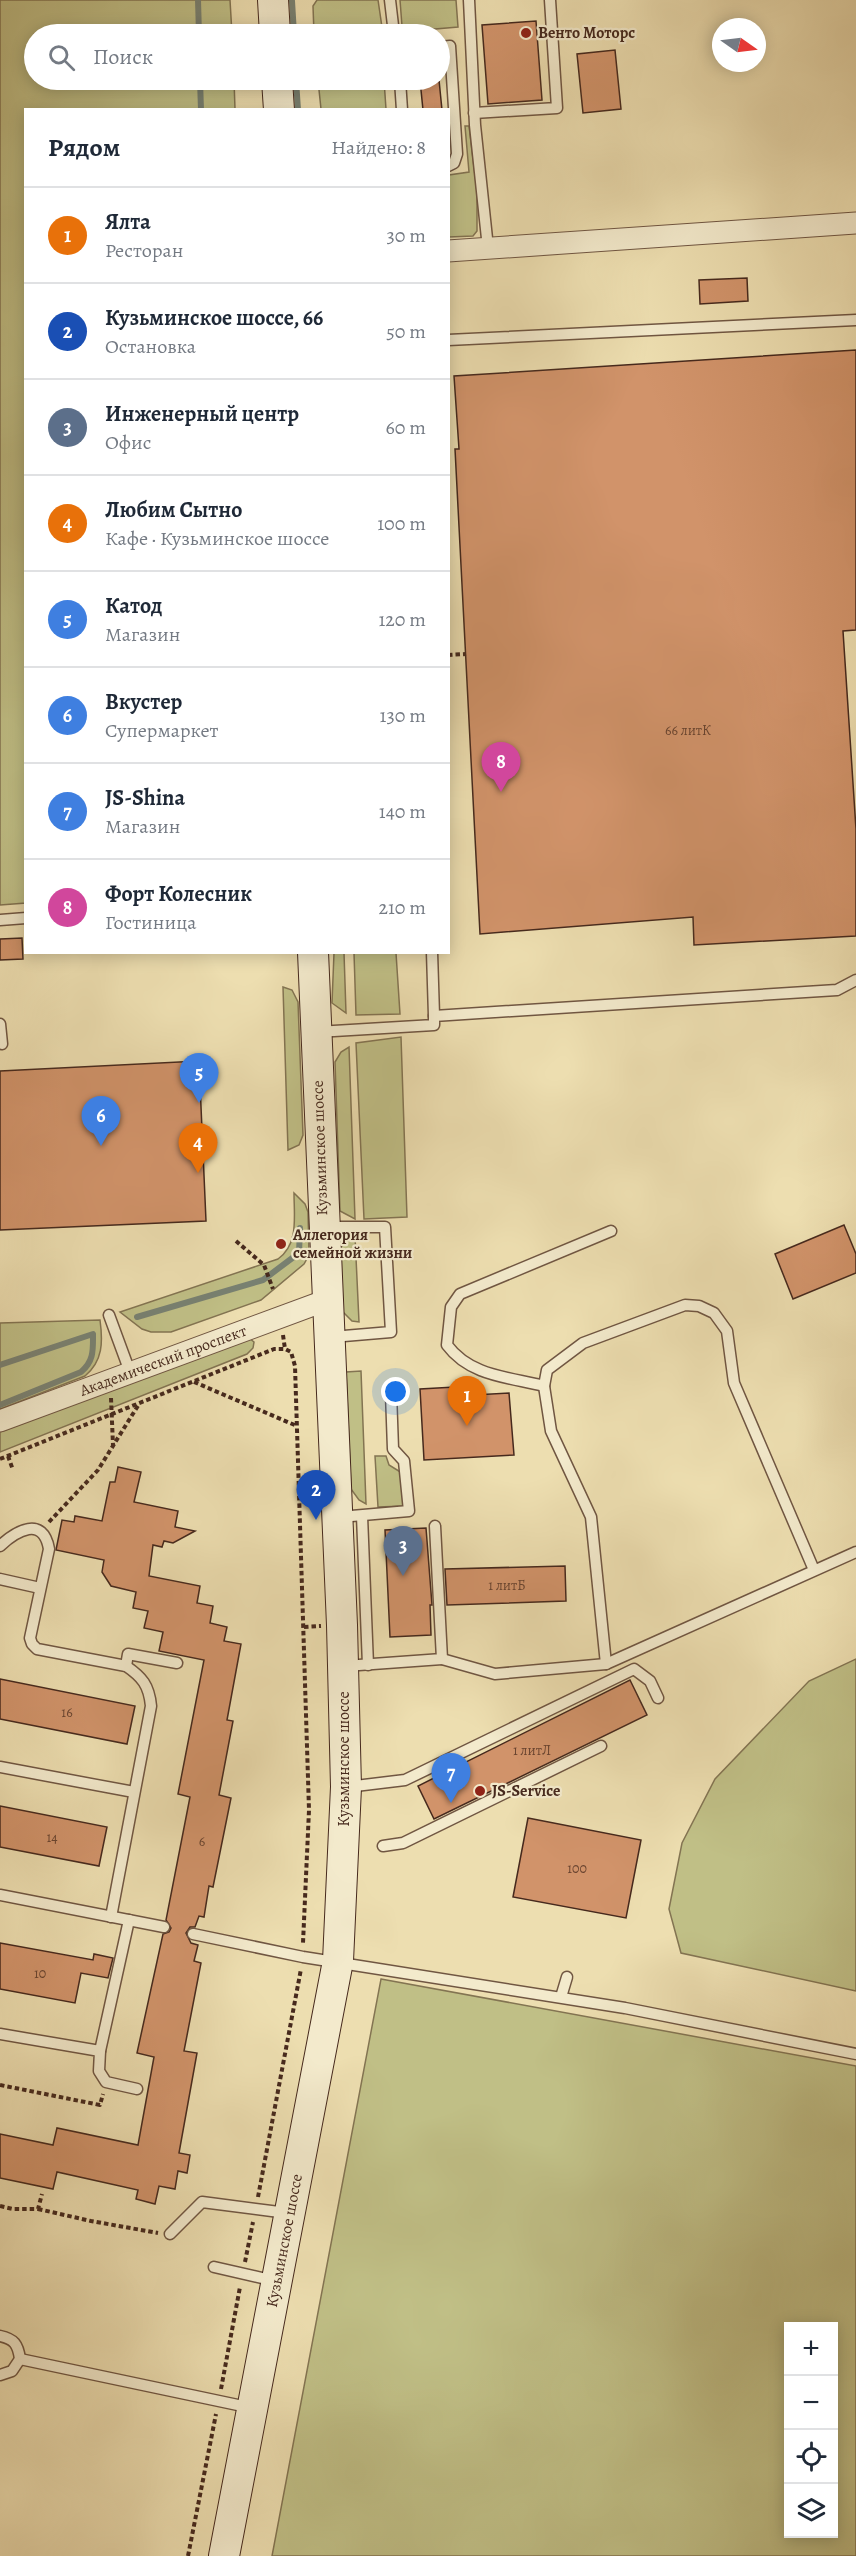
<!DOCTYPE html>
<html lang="ru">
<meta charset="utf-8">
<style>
:root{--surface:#fff;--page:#f2f2f3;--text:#1f2937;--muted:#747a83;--line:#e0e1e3;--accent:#d93025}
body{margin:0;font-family:Alegreya,serif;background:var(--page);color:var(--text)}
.controls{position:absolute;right:18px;bottom:18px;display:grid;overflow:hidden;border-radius:0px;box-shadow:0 3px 15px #0003}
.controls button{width:54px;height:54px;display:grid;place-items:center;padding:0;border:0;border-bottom:2px solid var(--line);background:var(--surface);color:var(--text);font:30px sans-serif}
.compass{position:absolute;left:712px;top:18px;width:54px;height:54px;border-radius:50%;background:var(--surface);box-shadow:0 3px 15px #0003;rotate:104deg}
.you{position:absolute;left:396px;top:1392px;width:21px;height:21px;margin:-15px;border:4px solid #fff;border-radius:50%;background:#1a73e8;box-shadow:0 0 0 9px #1a73e833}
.badge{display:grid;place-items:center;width:39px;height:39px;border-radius:50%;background:var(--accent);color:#fff;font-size:20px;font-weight:700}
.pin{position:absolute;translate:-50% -50px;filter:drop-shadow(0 2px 3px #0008)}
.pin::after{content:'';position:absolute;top:32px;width:21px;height:18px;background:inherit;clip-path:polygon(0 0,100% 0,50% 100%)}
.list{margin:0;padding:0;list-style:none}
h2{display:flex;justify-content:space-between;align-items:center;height:78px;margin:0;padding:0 24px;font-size:26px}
h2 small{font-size:20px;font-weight:400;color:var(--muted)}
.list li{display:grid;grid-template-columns:39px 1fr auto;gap:18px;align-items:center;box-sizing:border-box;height:96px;padding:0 24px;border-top:2px solid var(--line)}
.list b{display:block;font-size:22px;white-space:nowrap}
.list p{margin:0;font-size:20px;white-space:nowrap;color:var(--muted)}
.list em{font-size:20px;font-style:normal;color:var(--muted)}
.icon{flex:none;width:33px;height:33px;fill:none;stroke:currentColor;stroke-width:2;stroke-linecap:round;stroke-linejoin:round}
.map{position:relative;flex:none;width:856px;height:2556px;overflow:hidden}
.search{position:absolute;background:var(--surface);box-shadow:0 3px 15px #0003;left:24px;top:24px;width:426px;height:66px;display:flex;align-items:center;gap:15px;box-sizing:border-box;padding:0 21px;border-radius:33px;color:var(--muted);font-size:22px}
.panel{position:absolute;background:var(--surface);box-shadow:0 3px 15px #0003;left:24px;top:108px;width:426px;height:846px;border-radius:0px}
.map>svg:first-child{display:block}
.green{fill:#c0bf86;stroke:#837452;stroke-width:1.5;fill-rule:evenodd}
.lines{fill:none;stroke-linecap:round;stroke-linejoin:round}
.stream{stroke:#788172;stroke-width:6}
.building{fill:#d1936a;stroke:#46291d;stroke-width:1.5}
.lane-casing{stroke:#705642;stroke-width:13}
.street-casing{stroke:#705642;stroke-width:23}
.secondary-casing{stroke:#46291d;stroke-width:32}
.path{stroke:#46291d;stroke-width:4;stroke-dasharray:4.5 3;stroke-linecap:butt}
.lane{stroke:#f3eacc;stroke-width:10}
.street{stroke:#f3eacc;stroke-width:21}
.secondary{stroke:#f3eacc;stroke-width:30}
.poi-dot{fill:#8f2418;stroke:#f3eacc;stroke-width:2}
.labels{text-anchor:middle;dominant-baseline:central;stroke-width:4.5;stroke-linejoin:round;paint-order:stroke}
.number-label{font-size:14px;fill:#694430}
.poi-label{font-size:16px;font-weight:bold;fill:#46291d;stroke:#f3eacc;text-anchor:start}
.street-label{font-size:16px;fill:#46291d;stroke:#f3eacc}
</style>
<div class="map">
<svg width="856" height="2556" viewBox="0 0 856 2556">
<rect width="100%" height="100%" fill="#eddeb0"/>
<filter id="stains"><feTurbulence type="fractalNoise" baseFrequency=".00333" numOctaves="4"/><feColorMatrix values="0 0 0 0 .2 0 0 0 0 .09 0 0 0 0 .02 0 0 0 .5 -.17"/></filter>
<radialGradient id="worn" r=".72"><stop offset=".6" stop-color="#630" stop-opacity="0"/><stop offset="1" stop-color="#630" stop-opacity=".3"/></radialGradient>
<g class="green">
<path d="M0 0H230L232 34H34V80H234L235 109 26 110V903L0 905Z"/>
<path d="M317 0H378L383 34H314L313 6Z"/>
<path d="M400 0H456L458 27 412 31 402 26Z"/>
<path d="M318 80H384L386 109H321Z"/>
<path d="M465 126H469L477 192V231L473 236 449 237V175L469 172Z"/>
<path d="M334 953H344L346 1013 332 1003Z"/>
<path d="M354 953H396L400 1014 356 1015Z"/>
<path d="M283 987 292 990 298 1002 303 1135 299 1145 288 1150Z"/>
<path d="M401 1037 407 1217 364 1219 356 1043Z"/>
<path d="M349 1047 355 1219 340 1211 335 1062 341 1052Z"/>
<path d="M294 1193 305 1204 308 1212 309 1255 304 1264 261 1300 171 1332H151L142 1329 120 1312 278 1259C299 1244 294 1217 294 1193Z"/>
<path d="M355 1236 359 1322 352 1321 343 1312 340 1249 344 1243Z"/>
<path d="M100 1320C103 1342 103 1361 85 1376L0 1409V1323Z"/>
<path d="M249 1338 254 1342 253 1348 247 1354 0 1452V1432Z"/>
<path d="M361 1371 366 1504 359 1500 351 1489 346 1372Z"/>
<path d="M375 1456H386L389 1465 402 1473 404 1506 378 1507Z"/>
<path d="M856 1659V1991L681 1953 669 1909 682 1843 715 1779 809 1681Z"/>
<path d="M381 1979 856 2066V2556H272ZM788 2326H834V2534H788Z"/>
</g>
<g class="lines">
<g class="stream">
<path d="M198 0 199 34"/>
<path d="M292 1 294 34"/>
<path d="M200 80 201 110"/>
<path d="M296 80 298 110"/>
<path d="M137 1317 263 1280 299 1253 300 1228"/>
<path d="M0 1365 93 1334C93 1350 94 1361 81 1372L0 1405"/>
</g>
</g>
<g class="building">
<path d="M536 21 542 100 488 104 482 25Z"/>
<path d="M615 50 621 109 583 113 577 54Z"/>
<path d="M420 80H439L442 110H423Z"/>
<path d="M747 278 748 301 700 304 699 280Z"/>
<path d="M856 350V630L843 631 856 829V936L694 945 693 917 480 934 455 449H459L454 376Z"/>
<path d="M22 938 23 959 0 960V939Z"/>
<path d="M199 1061 206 1221 0 1230V1071Z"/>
<path d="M844 1225 856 1254V1273L793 1299 775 1254Z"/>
<path d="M455 1387 456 1396 509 1393 514 1455 424 1460 420 1389Z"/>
<path d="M118 1467 141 1472 134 1502 178 1511 175 1527 195 1531 173 1543 164 1541 162 1547 153 1545 149 1576 200 1586 197 1603 213 1606 210 1623 227 1627 224 1641 241 1644 227 1720 233 1721 219 1795 231 1798 213 1887 209 1886 204 1917 199 1916 195 1927H190L186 1933 191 1943 198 1945 194 1961 201 1963 184 2051 197 2053 179 2153 190 2155 187 2173 178 2171 175 2189 159 2186 155 2204 136 2199 138 2190 57 2172 53 2189 0 2178V2134L53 2145 57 2128 138 2145 154 2057 137 2053 163 1934 169 1932 171 1928 166 1920 190 1797 178 1794 204 1660 159 1651 163 1632 144 1628 148 1611 133 1608 136 1592 111 1586 102 1572 104 1560 56 1550 62 1520 74 1522 75 1516 102 1521 110 1482H115Z"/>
<path d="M426 1528 432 1605H430L431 1635 390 1637 385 1530Z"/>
<path d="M565 1566 566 1601 447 1605 445 1569Z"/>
<path d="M0 1679 135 1706 127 1744 0 1719Z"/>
<path d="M630 1680 647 1715 434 1819 418 1786Z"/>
<path d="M0 1806 107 1827 99 1866 0 1847Z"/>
<path d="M528 1818 641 1840 626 1918 513 1897Z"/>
<path d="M0 1943 93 1960 94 1954 113 1958 108 1978 81 1973 75 2003 0 1989Z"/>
</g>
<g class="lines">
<g class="lane-casing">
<g id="lane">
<path d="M390 0 394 34"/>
<path d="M469 0 475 125 488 248"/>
<path d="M440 47 450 46 457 154 454 163 448 166"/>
<path d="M400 80 402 110"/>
<path d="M474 113 557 108 550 0"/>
<path d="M448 340 856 320"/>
<path d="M0 920 26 918"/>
<path d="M432 952 434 1016"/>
<path d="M0 1024 2 1044"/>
<path d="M317 1032 434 1025V1016L837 990 856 980"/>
<path d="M328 1227H385L391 1332 332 1337"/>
<path d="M109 1315 130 1372"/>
<path d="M544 1386C508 1377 470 1376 447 1345L451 1307 460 1294 611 1231"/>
<path d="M362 1516 368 1665"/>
<path d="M340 1517 409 1511 404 1461 393 1449 391 1393"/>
<path d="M0 1546C16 1531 43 1515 49 1549L30 1638 32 1644 37 1649 126 1666C142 1677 149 1685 151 1706L111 1917"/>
<path d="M0 1579 40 1588"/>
<path d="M442 1659 495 1674 606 1664 856 1552"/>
<path d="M606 1664 591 1517 551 1431 544 1386 547 1370 583 1343 685 1305 699 1306 714 1313 727 1331 734 1383 814 1570"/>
<path d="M126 1666 128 1654 177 1663"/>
<path d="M345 1666 442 1659 435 1526"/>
<path d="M0 1767 134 1792"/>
<path d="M347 1787 405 1780 634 1669 650 1681 658 1698"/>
<path d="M383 1846 403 1843 601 1746"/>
<path d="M0 1895 164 1927"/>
<path d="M193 1934 303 1957 625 2008 856 2054"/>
<path d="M561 1997 567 1977"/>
<path d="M0 2034 100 2051 99 2071 106 2082 137 2089"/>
<path d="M100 2051 129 1920"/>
<path d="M170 2234 202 2202 287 2213"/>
<path d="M214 2267 275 2281"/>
<path d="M0 2336C14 2339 18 2344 20 2359L12 2371 0 2375"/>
<path d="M20 2359 252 2408"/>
</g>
</g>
<g class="street-casing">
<g id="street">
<path d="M448 251 856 223"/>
<path id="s1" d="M0 1421 327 1300"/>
</g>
</g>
<g class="secondary-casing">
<g id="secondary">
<path d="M273 0 275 34"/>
<path d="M277 80 279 110"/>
<path id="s2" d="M224 2556 338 1961 346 1787 342 1625 313 952"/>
</g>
</g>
<g class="path">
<path d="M448 655 466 654"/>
<path d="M236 1241 264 1265 273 1289"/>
<path d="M283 1335 285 1349"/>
<path d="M194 1382 297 1426"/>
<path d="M111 1398 113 1445"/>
<path d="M8 1456 13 1470"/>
<path d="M0 1459 274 1349H285L291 1352 295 1366 309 1810 303 1943"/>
<path d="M49 1522 98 1470 139 1404"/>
<path d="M304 1627 321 1626"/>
<path d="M0 2085 100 2105 103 2094"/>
<path d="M258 2197 301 1969"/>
<path d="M0 2206 13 2209H38L42 2194"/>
<path d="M38 2209 91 2221 158 2233"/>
<path d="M245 2262 253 2222"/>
<path d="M221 2389 240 2287"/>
<path d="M188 2556 216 2414"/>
</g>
<use href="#lane" class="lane"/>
<use href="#street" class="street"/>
<use href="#secondary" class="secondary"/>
</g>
<g class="poi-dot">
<circle cx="526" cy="33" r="6"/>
<circle cx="281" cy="1244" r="6"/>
<circle cx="480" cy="1791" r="6"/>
</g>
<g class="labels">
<g class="number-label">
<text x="688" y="730">66 литК</text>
<text x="507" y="1585">1 литБ</text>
<text x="67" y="1712">16</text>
<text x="532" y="1750">1 литЛ</text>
<text x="52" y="1837">14</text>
<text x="202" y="1841">6</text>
<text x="577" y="1868">100</text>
<text x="40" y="1973">10</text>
</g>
<g class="poi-label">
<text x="538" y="33">Венто Моторс</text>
<text x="293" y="1235">Аллегория<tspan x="293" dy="18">семейной жизни</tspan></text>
<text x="492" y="1791">JS-Service</text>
</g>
<g class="street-label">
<text transform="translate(320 1148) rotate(-92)">Кузьминское шоссе</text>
<text stroke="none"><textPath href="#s1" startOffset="174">Академический проспект</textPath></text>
<text transform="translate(344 1759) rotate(-90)">Кузьминское шоссе</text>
<text stroke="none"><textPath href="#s2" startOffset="321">Кузьминское шоссе</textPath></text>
</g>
</g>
<rect width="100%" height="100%" filter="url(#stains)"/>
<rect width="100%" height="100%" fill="url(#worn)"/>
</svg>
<div class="controls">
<button>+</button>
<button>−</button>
<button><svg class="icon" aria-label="locate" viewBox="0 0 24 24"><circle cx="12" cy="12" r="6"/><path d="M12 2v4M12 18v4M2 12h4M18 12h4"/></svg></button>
<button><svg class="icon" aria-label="layers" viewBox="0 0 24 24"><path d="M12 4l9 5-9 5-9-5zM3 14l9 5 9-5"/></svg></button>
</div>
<svg class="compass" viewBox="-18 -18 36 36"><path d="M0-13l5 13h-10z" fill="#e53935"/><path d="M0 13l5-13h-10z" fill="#747a83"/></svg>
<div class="you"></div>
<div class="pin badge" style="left:467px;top:1426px;background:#e8710a">1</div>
<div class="pin badge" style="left:316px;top:1520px;background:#1a4fb4">2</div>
<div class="pin badge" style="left:403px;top:1576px;background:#5c6f8a">3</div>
<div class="pin badge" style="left:198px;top:1173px;background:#e8710a">4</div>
<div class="pin badge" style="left:199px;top:1103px;background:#3f7fe0">5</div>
<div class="pin badge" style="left:101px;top:1146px;background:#3f7fe0">6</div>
<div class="pin badge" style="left:451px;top:1803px;background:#3f7fe0">7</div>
<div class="pin badge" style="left:501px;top:792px;background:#d1479c">8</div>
<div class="search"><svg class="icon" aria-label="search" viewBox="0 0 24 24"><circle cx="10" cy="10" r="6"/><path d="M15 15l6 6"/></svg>Поиск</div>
<section class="panel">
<h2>Рядом<small>Найдено: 8</small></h2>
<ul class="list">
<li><span class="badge" style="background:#e8710a">1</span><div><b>Ялта</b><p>Ресторан</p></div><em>30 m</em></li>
<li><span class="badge" style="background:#1a4fb4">2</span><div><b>Кузьминское шоссе, 66</b><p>Остановка</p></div><em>50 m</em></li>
<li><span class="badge" style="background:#5c6f8a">3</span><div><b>Инженерный центр</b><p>Офис</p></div><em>60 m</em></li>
<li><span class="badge" style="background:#e8710a">4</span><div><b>Любим Сытно</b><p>Кафе · Кузьминское шоссе</p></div><em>100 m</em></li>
<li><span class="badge" style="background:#3f7fe0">5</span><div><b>Катод</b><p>Магазин</p></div><em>120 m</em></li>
<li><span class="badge" style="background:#3f7fe0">6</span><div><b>Вкустер</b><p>Супермаркет</p></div><em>130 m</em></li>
<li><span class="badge" style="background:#3f7fe0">7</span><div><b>JS-Shina</b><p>Магазин</p></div><em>140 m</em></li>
<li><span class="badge" style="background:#d1479c">8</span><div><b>Форт Колесник</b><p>Гостиница</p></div><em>210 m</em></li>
</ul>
</section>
</div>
